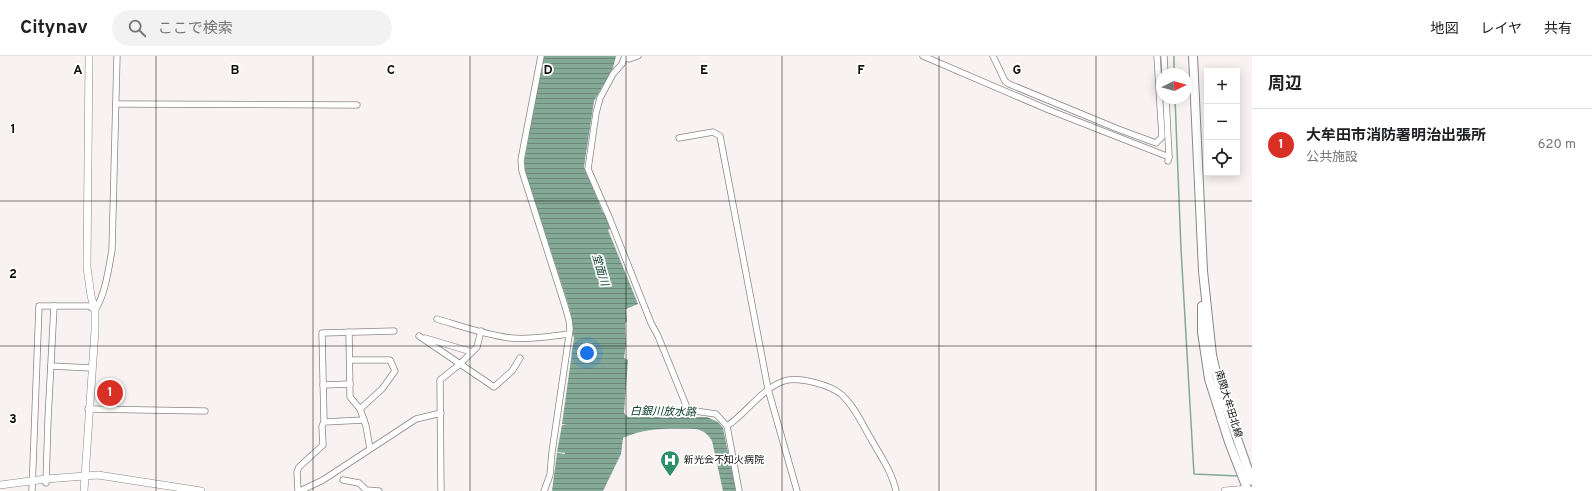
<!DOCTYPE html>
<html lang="ja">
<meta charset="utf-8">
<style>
:root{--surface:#fff;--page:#f2f2f2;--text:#202124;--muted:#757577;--line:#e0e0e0;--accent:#d93025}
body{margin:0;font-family:Overpass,"Noto Sans JP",sans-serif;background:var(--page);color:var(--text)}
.controls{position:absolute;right:12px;top:12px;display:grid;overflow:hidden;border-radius:0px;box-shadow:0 2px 10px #0003}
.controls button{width:36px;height:36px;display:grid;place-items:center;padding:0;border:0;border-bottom:1px solid var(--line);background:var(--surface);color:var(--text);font:20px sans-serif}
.compass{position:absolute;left:1156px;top:12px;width:36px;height:36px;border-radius:50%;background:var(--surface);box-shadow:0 2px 10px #0003;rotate:85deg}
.you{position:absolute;left:587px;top:297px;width:14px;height:14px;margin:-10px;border:3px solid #fff;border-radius:50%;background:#1a73e8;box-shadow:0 0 0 6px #1a73e833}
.badge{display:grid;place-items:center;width:26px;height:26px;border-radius:50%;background:var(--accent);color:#fff;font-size:13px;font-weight:700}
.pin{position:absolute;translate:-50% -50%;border:2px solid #fff;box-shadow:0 1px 4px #0006}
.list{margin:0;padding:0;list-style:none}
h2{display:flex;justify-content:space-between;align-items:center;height:52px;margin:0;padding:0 16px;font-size:17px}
h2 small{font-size:13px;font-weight:400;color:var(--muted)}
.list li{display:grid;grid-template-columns:26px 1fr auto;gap:12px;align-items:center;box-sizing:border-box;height:72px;padding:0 16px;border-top:1px solid var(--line)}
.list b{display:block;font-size:15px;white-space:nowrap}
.list p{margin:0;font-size:13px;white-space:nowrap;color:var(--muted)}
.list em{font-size:13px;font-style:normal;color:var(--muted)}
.icon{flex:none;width:22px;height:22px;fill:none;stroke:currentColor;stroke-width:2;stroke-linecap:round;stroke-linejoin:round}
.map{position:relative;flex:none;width:1252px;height:435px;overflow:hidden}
header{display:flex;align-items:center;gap:24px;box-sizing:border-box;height:56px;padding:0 20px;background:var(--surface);border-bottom:1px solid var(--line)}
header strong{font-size:19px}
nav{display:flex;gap:22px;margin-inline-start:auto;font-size:14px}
.search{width:280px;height:36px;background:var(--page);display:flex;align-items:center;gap:10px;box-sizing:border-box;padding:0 14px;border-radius:22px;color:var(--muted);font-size:15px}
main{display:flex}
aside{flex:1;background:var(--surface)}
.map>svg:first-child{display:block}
.water{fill:url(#water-rules)}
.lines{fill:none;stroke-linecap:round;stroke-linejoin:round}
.stream{stroke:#84a997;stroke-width:1.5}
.minor-casing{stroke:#8b8786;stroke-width:7}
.tertiary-casing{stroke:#8b8786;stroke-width:8}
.primary-casing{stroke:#8b8786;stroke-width:10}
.minor{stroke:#fff;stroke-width:5.5}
.tertiary{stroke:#fff;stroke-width:7}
.primary{stroke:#fff;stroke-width:8}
.grid{fill:none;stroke:#100f0e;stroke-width:1;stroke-opacity:0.55}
.labels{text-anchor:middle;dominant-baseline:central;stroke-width:3.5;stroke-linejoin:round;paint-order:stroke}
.street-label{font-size:10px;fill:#100f0e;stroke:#fff}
.poi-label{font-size:10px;fill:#100f0e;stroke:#fff;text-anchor:start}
.water-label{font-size:11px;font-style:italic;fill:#003523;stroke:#fff}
.grid-label{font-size:13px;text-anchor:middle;font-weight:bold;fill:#100f0e;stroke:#fff;stroke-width:3.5;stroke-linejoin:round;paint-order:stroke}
</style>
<header>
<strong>Citynav</strong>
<div class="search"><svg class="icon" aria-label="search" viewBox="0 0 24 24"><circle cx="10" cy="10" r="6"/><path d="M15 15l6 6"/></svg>ここで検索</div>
<nav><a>地図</a><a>レイヤ</a><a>共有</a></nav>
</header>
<main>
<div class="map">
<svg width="1252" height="435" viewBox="0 0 1252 435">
<defs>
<pattern id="water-rules" width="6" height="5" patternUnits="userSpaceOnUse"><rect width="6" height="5" fill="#84a997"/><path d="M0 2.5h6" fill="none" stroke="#6b887a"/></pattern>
</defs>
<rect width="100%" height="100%" fill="#f8f3f2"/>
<path class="water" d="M543 0H616L613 12 594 45 584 111 603 157H605L611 172 608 174 638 248 626 253 627 266 625 267 626 288 624 302 628 304 624 357 628 361H707L718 366 723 372 736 435H723L712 385C708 378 704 375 696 373 670 373 647 371 623 382L621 398 603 435H552L557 397 565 398V397L557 396 562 369H567L562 368 574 282 572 275V264L570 254 524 112V107Z"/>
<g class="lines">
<g class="stream">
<path d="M1174 0V18"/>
<path d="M1175 42 1181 193 1194 418 1238 420"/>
</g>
<g class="minor-casing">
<g id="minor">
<path d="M541 0 521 104 522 115 565 250 569 264 570 273 552 396 550 419 544 435"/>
<path d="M625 0 622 8 613 18 600 42 596 57 588 113 609 161 651 267 658 280 688 354 716 358 727 370 739 435"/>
<path d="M923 0 1049 54 1169 101"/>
<path d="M993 0 1005 25 1009 28 1118 73 1156 87 1162 81 1157 0"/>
<path d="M1164 0 1165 18"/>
<path d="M625 1 629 3 638 0"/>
<path d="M1166 42 1169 101 1168 105"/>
<path d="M116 48 357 49"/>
<path d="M679 82 713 76 720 80 768 333 797 435"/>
<path d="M437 263C461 270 486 279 511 282 531 284 550 280 569 278"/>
<path d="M349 276 350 341 360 353 366 370 370 393"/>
<path d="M419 280 494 331 512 315 520 302"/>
<path d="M425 282 472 296"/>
<path d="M350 304H390L395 315 382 333 360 353"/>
<path d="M51 310 92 312"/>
<path d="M323 329 350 328"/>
<path d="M88 353 205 355"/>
<path d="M324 366 364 364"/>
<path d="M727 370C747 357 761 333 784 325 798 320 831 329 842 339 855 351 862 368 871 383 880 399 892 416 896 435"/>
<path d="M343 424 359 427 366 434 379 435"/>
<path d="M46 427 48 363 54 250"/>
<path d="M32 435 39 250H89L95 254C105 240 109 211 112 194L117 0"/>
<path d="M298 435 297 416 299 411 323 389 322 370 324 366 322 277 394 275"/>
<path d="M300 435 323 424 416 363 441 357"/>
<path d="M441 435 440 324 460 308 477 291 481 275"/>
</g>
</g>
<g class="tertiary-casing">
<g id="tertiary">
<path d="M0 429 46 423 98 419 201 435"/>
<path d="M84 435 95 274V254L91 240 87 211 89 0"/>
<path d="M1225 435 1247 433 1252 435"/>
</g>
</g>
<g class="primary-casing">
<g id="primary">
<path d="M1193 0 1203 215 1212 299 1220 334 1252 425"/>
<path d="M1202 250V276L1209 323 1229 386 1248 435"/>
</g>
</g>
<use href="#minor" class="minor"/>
<use href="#tertiary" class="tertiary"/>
<use href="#primary" class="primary"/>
</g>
<path class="grid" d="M156 0V435M313 0V435M470 0V435M626 0V435M782 0V435M939 0V435M1096 0V435M0 145H1252M0 290H1252"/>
<defs>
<g id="hospital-pin" transform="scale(1)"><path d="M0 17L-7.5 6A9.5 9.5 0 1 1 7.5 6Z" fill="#2e906a" stroke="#fff"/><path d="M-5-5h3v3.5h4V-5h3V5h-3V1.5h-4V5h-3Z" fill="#fff"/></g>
</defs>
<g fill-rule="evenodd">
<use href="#hospital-pin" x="670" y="404"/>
</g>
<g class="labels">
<g class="street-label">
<text transform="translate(1228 348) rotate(73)">南関大牟田北線</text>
</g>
<g class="poi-label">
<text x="684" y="404">新光会不知火病院</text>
</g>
<g class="water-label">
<text transform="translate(600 214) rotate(74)">堂面川</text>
<text transform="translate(663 356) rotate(1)">白銀川放水路</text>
</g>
</g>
<g class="grid-label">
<text x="78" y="18">A</text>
<text x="235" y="18">B</text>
<text x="391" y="18">C</text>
<text x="548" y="18">D</text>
<text x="704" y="18">E</text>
<text x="861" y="18">F</text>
<text x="1017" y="18">G</text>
<text x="13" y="77">1</text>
<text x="13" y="222">2</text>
<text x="13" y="367">3</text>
</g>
</svg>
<div class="controls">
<button>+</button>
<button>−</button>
<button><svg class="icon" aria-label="locate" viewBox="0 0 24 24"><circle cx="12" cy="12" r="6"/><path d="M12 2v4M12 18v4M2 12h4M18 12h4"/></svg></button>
</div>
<svg class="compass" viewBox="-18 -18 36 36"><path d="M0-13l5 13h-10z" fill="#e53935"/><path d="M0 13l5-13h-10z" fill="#757577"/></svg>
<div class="you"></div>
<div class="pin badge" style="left:110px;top:337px">1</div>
</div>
<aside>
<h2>周辺<small></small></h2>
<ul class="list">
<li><span class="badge">1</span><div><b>大牟田市消防署明治出張所</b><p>公共施設</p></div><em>620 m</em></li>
</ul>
</aside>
</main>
